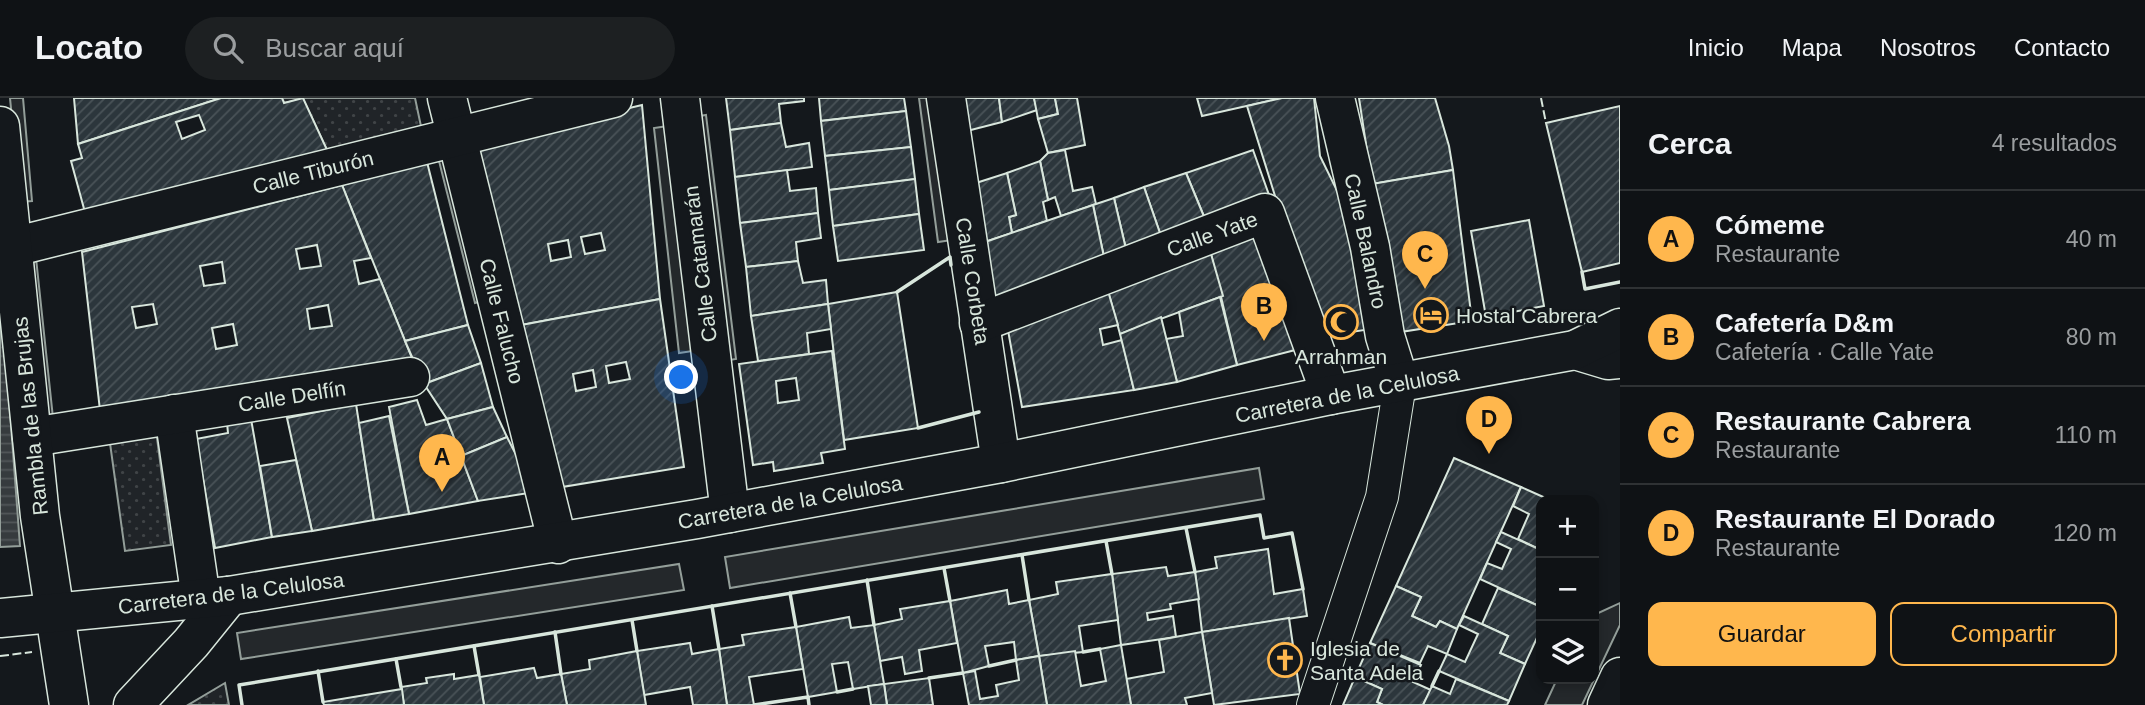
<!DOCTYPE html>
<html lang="es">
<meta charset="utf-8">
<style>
:root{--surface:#0f1215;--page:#1d2022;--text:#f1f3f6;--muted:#9b9ea0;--line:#2f3234;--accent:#ffb74d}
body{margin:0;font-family:Arial,sans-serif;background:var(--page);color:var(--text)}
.controls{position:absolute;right:21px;bottom:21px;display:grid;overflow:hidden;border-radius:14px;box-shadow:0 4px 10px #0003}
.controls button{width:63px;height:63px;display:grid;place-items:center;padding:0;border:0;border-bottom:2px solid var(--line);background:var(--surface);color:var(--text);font:35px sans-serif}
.you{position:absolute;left:682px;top:280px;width:24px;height:24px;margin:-18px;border:5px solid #fff;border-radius:50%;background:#1a73e8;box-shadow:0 0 0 10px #1a73e833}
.badge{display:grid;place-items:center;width:46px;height:46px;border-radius:50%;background:var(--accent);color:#111;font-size:23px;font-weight:700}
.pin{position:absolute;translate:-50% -58px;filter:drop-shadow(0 2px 4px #0008)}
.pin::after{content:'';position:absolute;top:37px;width:24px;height:21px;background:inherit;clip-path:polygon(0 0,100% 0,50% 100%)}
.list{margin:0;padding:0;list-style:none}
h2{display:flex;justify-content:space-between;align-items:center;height:91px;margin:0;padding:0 28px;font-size:30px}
h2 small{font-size:23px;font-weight:400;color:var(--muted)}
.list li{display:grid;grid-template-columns:46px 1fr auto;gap:21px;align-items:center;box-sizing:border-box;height:98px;padding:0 28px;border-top:2px solid var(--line)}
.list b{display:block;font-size:26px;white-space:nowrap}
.list p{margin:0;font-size:23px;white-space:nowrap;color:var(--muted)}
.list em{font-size:23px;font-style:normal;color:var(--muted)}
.actions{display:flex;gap:14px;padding:21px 28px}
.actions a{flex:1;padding:16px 0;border:2px solid var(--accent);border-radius:14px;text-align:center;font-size:24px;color:var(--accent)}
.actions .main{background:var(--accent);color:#111}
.icon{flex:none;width:38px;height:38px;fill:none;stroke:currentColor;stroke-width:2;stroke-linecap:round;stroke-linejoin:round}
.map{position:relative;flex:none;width:1620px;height:607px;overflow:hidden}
header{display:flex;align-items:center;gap:42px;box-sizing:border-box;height:98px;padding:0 35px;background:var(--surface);border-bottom:2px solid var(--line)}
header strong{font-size:33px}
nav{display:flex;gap:38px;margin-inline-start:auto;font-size:24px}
.search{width:490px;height:63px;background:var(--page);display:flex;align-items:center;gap:18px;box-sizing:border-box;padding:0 24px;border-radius:38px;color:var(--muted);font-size:26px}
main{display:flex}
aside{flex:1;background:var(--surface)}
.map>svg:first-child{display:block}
.grass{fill:url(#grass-dots);stroke:#939e99;stroke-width:2}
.parking{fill:#24282b;stroke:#939e99;stroke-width:2}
.water{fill:url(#water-rules);stroke:#939e99;stroke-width:2}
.building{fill:url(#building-hatch);stroke:#d8e6dc;stroke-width:2;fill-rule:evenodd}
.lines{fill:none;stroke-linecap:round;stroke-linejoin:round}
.pedestrian-casing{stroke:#d8e6dc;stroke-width:34}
.minor-casing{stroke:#d8e6dc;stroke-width:41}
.tertiary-casing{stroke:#d8e6dc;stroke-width:41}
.trunk-casing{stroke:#d8e6dc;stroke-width:41}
.pedestrian{stroke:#14181c;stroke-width:32}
.minor{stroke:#14181c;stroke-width:38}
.tertiary{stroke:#14181c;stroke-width:38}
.trunk{stroke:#14181c;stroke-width:38}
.fence{stroke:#d8e6dc;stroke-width:2;stroke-dasharray:9 3.5;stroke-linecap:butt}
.wall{stroke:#d8e6dc;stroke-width:3.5}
.labels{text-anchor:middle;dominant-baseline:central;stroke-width:5;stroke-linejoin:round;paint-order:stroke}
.street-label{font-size:21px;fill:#d8e6dc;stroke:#14181c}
.poi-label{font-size:21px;fill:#d8e6dc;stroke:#14181c;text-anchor:start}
</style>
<header>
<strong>Locato</strong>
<div class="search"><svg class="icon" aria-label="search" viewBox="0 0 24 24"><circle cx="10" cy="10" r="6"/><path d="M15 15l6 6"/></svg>Buscar aquí</div>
<nav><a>Inicio</a><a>Mapa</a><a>Nosotros</a><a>Contacto</a></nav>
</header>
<main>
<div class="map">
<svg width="1620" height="607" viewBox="0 0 1620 607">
<defs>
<pattern id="grass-dots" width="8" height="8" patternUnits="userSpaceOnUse" patternTransform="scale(1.75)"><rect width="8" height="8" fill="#202428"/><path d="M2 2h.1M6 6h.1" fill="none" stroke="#404447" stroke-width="1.8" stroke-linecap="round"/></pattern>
<pattern id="water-rules" width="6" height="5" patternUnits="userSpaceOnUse" patternTransform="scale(1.75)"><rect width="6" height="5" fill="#363b3e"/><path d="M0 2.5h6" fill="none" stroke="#525759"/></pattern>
<pattern id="building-hatch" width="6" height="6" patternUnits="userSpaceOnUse" patternTransform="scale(1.75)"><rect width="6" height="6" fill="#2c363c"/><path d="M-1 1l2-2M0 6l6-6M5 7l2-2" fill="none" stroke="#4a5358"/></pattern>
</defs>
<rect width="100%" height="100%" fill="#14181c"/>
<g class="grass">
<path d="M282 0H415L422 33 328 54 303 1 284 5Z"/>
<path d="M156 332 171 447 125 453 109 338Z"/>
<path d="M225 585 229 607H188Z"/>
</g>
<g class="parking">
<path d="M10 0H23L32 103 20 104Z"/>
<path d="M919 0H932L952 142 938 144Z"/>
<path d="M706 17 736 261 723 263 693 19Z"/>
<path d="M668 28 693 253 679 255 654 30Z"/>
<path d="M450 59 487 202 475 205 439 63Z"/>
<path d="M36 160 53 320 42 322 25 162Z"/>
<path d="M1259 370 1264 401 730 490 725 459Z"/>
<path d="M679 466 684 492 241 561 237 535Z"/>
<path d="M1620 505V527L1582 607H1545L1557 581H1594V517Z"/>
</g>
<path class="water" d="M0 179 20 448 0 449Z"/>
<g class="building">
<path d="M74 0H221L78 46Z"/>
<path d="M221 0H282L284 5 303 0 328 54 86 118 71 63 82 60 78 46ZM199 17 205 32 182 41 176 24Z"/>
<path d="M726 0H804V3L779 6 781 25 730 32Z"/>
<path d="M819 0H904L906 13 821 23Z"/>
<path d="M963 0H999L1002 24 967 33Z"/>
<path d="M999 0H1034L1037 12 1002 24Z"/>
<path d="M1034 0H1055L1058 16 1038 21Z"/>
<path d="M1055 0H1077L1085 47 1048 55 1038 21 1058 16Z"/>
<path d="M1197 0H1282L1202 18Z"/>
<path d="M1282 0H1314L1320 58 1347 113 1371 231 1319 239 1247 8Z"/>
<path d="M1359 0H1435L1449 48 1453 72 1372 86Z"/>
<path d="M642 7 660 201 516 228 469 48ZM601 135 605 152 585 156 581 139ZM568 142 571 159 551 163 548 146Z"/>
<path d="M1620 8V165L1582 174 1546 25Z"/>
<path d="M906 13 911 49 825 58 821 23Z"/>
<path d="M781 25 786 49 809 45 812 69 735 79 730 32Z"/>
<path d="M911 49 915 81 829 92 825 58Z"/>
<path d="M1065 52 1073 93 1092 89 1096 106 1061 118 1055 99 1048 102 1040 63 1048 55Z"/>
<path d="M1253 52 1269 97 1205 121 1186 75Z"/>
<path d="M1040 63 1048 102 1043 104 1047 123 1012 135 1009 119 1016 117 1007 75Z"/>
<path d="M427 64 468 227 405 243 342 87Z"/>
<path d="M787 72 790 93 816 90 818 115 740 125 735 79Z"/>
<path d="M1453 72 1472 223 1394 235 1372 86Z"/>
<path d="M1007 75 1016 117 1009 119 1012 135 985 144 976 85Z"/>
<path d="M1186 75 1205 121 1161 138 1144 89Z"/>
<path d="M915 81 919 116 833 128 829 92Z"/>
<path d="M342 87 371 160 354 163 359 186 380 181 414 265 101 321 82 154ZM317 147 321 168 300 171 296 151ZM222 164 225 185 204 188 200 168ZM153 206 157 226 136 230 132 209ZM328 207 332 228 310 231 307 211ZM233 226 237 247 216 251 212 230Z"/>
<path d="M1144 89 1161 138 1126 151 1114 100Z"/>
<path d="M1114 100 1126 151 1104 159 1093 107Z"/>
<path d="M1093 107 1104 159 995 199 985 144Z"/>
<path d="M818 115 821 140 796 144 798 163 746 169 740 125Z"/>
<path d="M919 116 924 152 838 163 833 128Z"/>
<path d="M1529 122 1544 208 1486 219 1471 133Z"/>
<path d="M1258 137 1303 250 1237 267 1211 156Z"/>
<path d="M1211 156 1223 198 1120 236 1108 193Z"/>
<path d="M798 163 803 185 826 182 828 206 751 218 746 169Z"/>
<path d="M1108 193 1118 227 1100 231 1103 247 1122 242 1134 292 1022 309 1007 227Z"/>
<path d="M897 194 918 330 844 342 828 206Z"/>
<path d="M1220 199 1237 267 1177 284 1166 241 1183 238 1179 214Z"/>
<path d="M660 201 684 369 562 389 516 228ZM626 264 630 281 609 285 606 268ZM593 272 596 289 576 293 573 276Z"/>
<path d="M828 206 831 231 807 235 809 256 758 263 751 218Z"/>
<path d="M1161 219 1177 284 1134 292 1120 236Z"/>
<path d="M468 227 481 265 424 286 405 243Z"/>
<path d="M832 253 845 351 821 355 823 365 774 373 773 364 753 367 739 266ZM796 280 799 302 778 305 776 283Z"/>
<path d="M481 265 493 309 447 321 424 286Z"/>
<path d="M417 302 426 327 447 321 478 403 409 416 389 309Z"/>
<path d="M356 306 374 422 312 433 287 320Z"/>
<path d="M493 309 507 339 461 358 447 321Z"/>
<path d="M389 318 409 416 374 422 359 325Z"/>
<path d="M251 321 272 439 215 450 196 341 228 335 227 325Z"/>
<path d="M507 339 535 394 478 403 461 358Z"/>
<path d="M1454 360 1521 389 1457 531 1440 523 1436 529 1412 518 1421 499 1396 488Z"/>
<path d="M296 362 312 433 272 439 260 368Z"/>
<path d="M1521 389 1550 402H1541V452L1518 441 1529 416 1513 408Z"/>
<path d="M1501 434 1541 452 1538 465 1541 467V509L1480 481 1487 465 1502 471 1511 451 1496 444Z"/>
<path d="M1268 451 1274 496 1303 491 1307 518 1202 534 1195 474 1217 470 1215 459Z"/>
<path d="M1166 469 1168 478 1195 474 1199 501 1170 506 1171 511 1147 515 1148 522 1173 518 1176 539 1121 547 1112 476Z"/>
<path d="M1112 476 1118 522 1079 528 1083 554 1039 558 1029 502 1058 496 1056 484Z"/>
<path d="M1396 488 1421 499 1412 518 1436 529 1440 523 1457 531 1447 556 1428 548 1420 565 1370 545Z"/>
<path d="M1498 490 1541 509V531L1525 566 1500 555 1508 538 1482 526Z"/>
<path d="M1007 492 1009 506 1029 502 1039 558 1016 562 1014 544 985 548 989 568 963 575 950 503Z"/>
<path d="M950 503 957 545 919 552 922 573 905 576 902 559 880 563 874 527 902 521 900 511Z"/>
<path d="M1464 518 1508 538 1500 555 1525 566 1509 603 1439 573 1447 556 1465 564 1478 536 1459 527Z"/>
<path d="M849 519 851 530 874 527 884 586 853 591 848 564 832 566 837 594 808 599 796 529Z"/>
<path d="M1289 520 1300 596 1214 607 1202 534Z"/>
<path d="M796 529 803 571 749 579 754 607H727L719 551 744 547 742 537Z"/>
<path d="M1202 534 1212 595 1185 600 1187 607H1131L1126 581 1164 574 1159 542Z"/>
<path d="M690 545 692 556 719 551 727 607H693L690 589 644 597 637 553Z"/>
<path d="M1370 545 1421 567 1413 584 1431 592 1423 607H1383L1377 604 1382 591 1355 579Z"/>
<path d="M1121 547 1131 607H1047L1039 558 1075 553 1081 588 1106 583 1100 551Z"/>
<path d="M637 553 646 607H567L561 576 590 571 589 562Z"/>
<path d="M1039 558 1047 607H969L963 575 975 573 980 601 998 598 996 587 1019 582 1016 562Z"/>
<path d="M534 570 537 580 561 576 567 607H484L480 579Z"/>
<path d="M454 576V581L479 577 484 607H404L401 589 427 585 426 580Z"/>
<path d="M1355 579 1382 591 1377 604 1383 607H1343Z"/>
<path d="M929 580 933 607H887L884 586Z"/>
<path d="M1456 581 1509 603 1507 607H1423L1432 588 1450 596Z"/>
<path d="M884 586 887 607H871L868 588Z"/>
<path d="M402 591 404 607H324L323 604Z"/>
</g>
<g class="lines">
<g class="pedestrian-casing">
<path id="pedestrian" d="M1313 607 1382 399 1400 286"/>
</g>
<g class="minor-casing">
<g id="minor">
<path d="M447 0 558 446"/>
<path d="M680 0 730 415"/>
<path d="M946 0 1001 365"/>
<path d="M1335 0 1370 149 1385 238 1400 286"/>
<path d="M13 149 613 0"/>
<path d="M979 225 1265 115 1331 297"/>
<path d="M174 316 201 501"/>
<path d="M32 339 410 279"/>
</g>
</g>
<g class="tertiary-casing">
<g id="tertiary">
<path d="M0 28 40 418 69 607"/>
<path d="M133 607 191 545 229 498"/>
<path d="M1607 607 1620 579"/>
</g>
</g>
<g class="trunk-casing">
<g id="trunk">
<path d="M1575 252 1608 262 1620 261"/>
<path d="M0 520 229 498 697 421 1001 365 1331 297 1575 252 1620 230"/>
</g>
</g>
<use href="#pedestrian" class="pedestrian"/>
<use href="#minor" class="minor"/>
<use href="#tertiary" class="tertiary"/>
<use href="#trunk" class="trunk"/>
<g class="fence">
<path d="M1541 0 1546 25"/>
<path d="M0 558 32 554"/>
</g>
<g class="wall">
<path d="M1582 174 1585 191 1620 184"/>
<path d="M897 194 950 159 951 167"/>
<path d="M918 330 979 314"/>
<path d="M1186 430 1195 474"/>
<path d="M1106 443 1112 476"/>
<path d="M1022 457 1029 502"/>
<path d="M944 470 950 503"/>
<path d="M867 482 874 527"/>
<path d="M790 495 796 529"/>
<path d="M712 508 719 551"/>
<path d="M632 522 637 553"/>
<path d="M555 534 561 576"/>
<path d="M474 548 479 577"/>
<path d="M1083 554 1100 551"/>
<path d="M396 561 401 589"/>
<path d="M989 568 1016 562"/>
<path d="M318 573 323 604"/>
<path d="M929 580 963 575"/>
<path d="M1432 588 1439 573"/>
<path d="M837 594 853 591"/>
<path d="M242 607 239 587 1260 417 1264 440 1292 435 1303 491"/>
<path d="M754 607 808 599 809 607"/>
</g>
</g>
<defs>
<g id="hotel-ring" transform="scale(1.75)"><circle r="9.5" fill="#14181c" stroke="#ffb74d" stroke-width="1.5"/><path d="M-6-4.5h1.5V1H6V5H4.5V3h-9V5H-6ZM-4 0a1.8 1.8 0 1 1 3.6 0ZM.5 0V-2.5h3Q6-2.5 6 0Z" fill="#ffb74d"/></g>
<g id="mosque-ring" transform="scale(1.75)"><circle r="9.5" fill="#14181c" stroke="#ffb74d" stroke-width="1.5"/><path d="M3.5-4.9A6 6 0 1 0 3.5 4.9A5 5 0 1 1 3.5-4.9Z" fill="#ffb74d"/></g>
<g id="church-ring" transform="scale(1.75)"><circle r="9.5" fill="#14181c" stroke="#ffb74d" stroke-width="1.5"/><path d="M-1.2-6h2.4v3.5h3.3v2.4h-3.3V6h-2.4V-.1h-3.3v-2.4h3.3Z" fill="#ffb74d"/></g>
</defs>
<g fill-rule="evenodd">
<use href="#hotel-ring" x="1431" y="217"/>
<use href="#mosque-ring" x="1341" y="224"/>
<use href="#church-ring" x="1285" y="562"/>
</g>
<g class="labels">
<g class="street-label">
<text transform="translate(313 74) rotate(-14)">Calle Tiburón</text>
<text transform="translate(1212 136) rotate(-20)">Calle Yate</text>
<text transform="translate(1366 143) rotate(78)">Calle Balandro</text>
<text transform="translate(700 166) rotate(-97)">Calle Catamarán</text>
<text transform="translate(973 183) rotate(81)">Calle Corbeta</text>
<text transform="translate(502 223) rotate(76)">Calle Falucho</text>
<text transform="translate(1347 296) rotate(-11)">Carretera de la Celulosa</text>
<text transform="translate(292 298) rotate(-9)">Calle Delfín</text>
<text transform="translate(30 318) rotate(-96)">Rambla de las Brujas</text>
<text transform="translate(790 404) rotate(-10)">Carretera de la Celulosa</text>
<text transform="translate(231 495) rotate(-7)">Carretera de la Celulosa</text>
</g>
<g class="poi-label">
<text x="1456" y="217">Hostal Cabrera</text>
<text x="1341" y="258" text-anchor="middle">Arrahman</text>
<text x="1310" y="550">Iglesia de<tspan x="1310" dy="24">Santa Adela</tspan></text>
</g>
</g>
</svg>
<div class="controls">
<button>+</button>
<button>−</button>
<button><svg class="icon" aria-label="layers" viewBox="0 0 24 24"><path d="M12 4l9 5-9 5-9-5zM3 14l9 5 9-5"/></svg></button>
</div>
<div class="you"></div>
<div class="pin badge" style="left:442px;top:394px">A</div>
<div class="pin badge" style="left:1264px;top:243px">B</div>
<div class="pin badge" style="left:1425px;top:191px">C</div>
<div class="pin badge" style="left:1489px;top:356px">D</div>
</div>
<aside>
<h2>Cerca<small>4 resultados</small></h2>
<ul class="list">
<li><span class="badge">A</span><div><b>Cómeme</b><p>Restaurante</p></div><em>40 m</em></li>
<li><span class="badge">B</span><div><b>Cafetería D&amp;m</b><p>Cafetería · Calle Yate</p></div><em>80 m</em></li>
<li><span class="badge">C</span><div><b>Restaurante Cabrera</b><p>Restaurante</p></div><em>110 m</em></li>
<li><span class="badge">D</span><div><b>Restaurante El Dorado</b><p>Restaurante</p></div><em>120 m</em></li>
</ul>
<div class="actions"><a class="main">Guardar</a><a>Compartir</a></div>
</aside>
</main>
